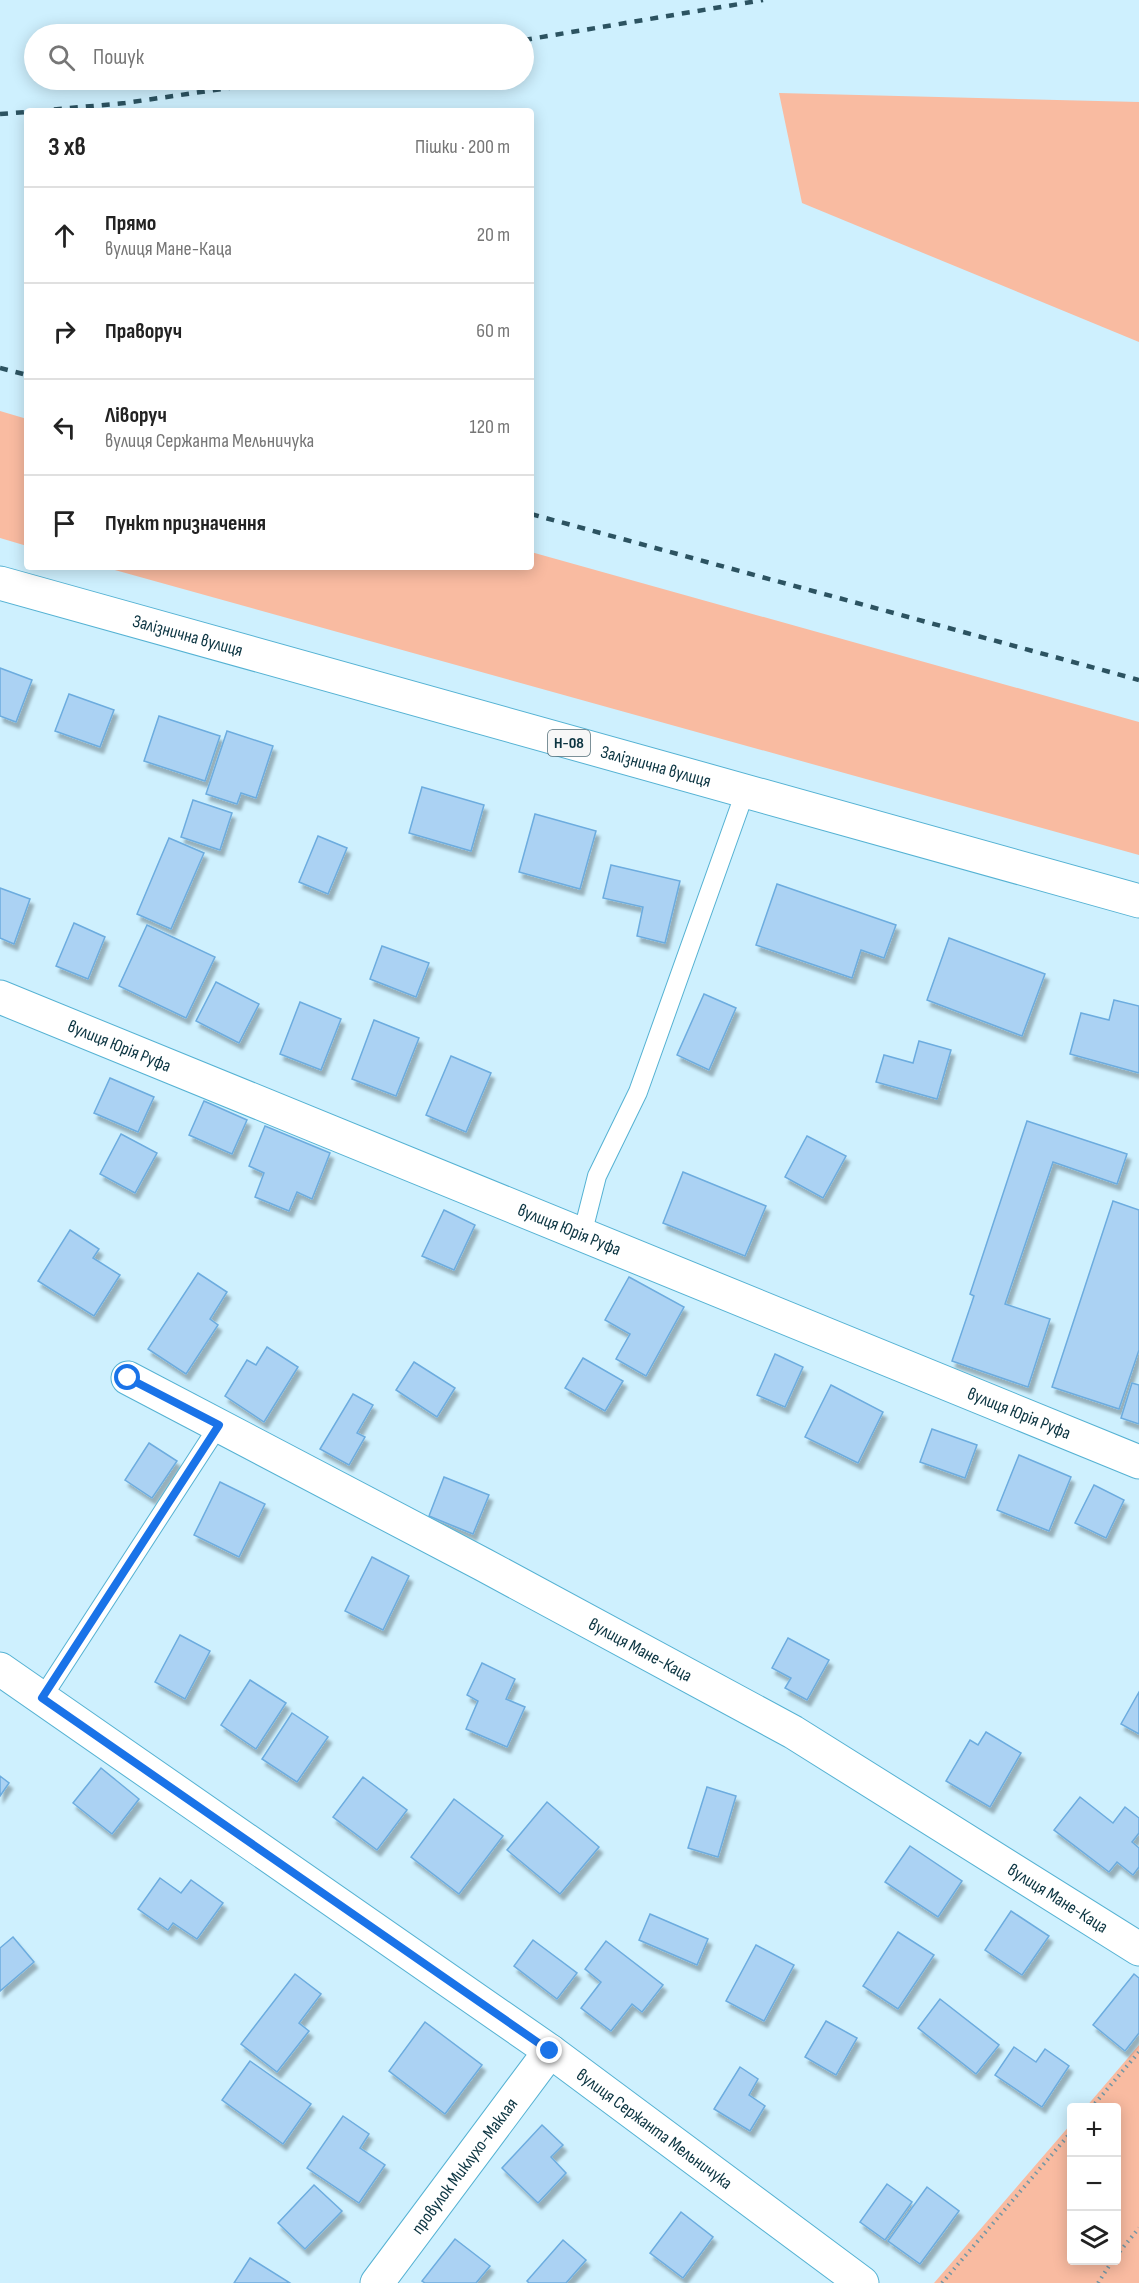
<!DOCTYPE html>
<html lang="uk">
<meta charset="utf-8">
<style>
:root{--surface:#fff;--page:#f2f2f2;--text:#222;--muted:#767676;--line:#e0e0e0}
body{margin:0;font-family:"Sofia Sans Condensed",sans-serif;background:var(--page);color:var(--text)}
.controls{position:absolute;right:18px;bottom:18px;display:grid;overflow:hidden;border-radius:6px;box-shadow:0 3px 15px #0003}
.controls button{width:54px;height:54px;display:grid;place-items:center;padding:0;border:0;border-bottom:2px solid var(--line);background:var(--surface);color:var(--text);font:30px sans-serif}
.stop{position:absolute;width:18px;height:18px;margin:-14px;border:4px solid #1a73e8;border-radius:50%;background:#fff}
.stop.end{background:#1a73e8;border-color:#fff;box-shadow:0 2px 6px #0008}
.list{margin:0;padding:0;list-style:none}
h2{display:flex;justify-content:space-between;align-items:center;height:78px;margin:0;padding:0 24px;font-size:26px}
h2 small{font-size:20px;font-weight:400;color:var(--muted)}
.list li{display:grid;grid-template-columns:39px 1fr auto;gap:18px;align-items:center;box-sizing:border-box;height:96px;padding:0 24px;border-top:2px solid var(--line)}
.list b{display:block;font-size:22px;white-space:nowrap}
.list p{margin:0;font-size:20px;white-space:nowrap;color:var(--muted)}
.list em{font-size:20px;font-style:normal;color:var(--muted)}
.icon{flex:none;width:33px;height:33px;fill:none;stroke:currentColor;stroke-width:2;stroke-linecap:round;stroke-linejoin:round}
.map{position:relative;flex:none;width:1139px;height:2283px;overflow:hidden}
.search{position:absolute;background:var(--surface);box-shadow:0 3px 15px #0003;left:24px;top:24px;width:510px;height:66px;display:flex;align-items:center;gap:15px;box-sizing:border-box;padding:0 21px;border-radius:33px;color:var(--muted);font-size:22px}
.panel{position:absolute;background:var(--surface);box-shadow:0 3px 15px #0003;left:24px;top:108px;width:510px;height:462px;border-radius:6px}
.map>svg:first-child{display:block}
.green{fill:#f9bba1}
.building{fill:#abd2f3;stroke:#6cacdf;stroke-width:1.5;filter:url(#shadow)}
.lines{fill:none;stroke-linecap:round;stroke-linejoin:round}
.lane-casing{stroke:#55b2d3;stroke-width:20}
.street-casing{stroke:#55b2d3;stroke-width:35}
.secondary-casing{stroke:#55b2d3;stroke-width:35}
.primary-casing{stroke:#55b2d3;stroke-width:35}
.path{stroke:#7196a4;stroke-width:4;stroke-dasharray:1.5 4.5;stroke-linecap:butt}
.lane{stroke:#fff;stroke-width:18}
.street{stroke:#fff;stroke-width:33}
.secondary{stroke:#fff;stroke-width:33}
.primary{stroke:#fff;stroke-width:33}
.rail{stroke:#2c5361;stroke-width:4.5;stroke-dasharray:8 8;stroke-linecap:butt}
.route{stroke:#1a73e8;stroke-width:8}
.labels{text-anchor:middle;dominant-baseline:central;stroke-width:5;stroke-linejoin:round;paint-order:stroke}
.shield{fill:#f7f7f7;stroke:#526e78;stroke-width:1.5}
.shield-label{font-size:16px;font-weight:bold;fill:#0b3441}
.street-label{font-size:18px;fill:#0b3441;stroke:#f7f7f7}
</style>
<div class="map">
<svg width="1139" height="2283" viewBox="0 0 1139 2283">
<defs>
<filter id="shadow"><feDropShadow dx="3.5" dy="6" stdDeviation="1.5" flood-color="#0004"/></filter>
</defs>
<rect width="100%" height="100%" fill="#cef0fe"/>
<g class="green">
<path d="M779 93 1139 102V342L802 203Z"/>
<path d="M0 411 27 419V546L0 538Z"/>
<path d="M531 552 1139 722V855L104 567H531Z"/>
<path d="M1139 2045V2283H934L1071 2124 1072 2260H1116V2108L1086 2107Z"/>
</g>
<g class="building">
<path d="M0 668 32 680 16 722 0 716Z"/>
<path d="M69 694 114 710 100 747 55 731Z"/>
<path d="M159 716 220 736 205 781 144 761Z"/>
<path d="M227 731 273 746 256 798 241 793 237 804 206 794Z"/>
<path d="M422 787 484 805 471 851 409 833Z"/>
<path d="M193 800 232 813 220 850 181 837Z"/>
<path d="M535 814 596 831 580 889 519 872Z"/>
<path d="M318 836 347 848 328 894 299 882Z"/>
<path d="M169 838 204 853 171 929 137 914Z"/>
<path d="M611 865 680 881 665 943 637 936 643 907 603 898Z"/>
<path d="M777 884 896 925 884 958 861 950 852 978 756 945Z"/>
<path d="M0 888 30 899 14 944 0 938Z"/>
<path d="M74 923 105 937 88 979 56 966Z"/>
<path d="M147 925 215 957 186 1018 119 986Z"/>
<path d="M949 938 1045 974 1022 1036 927 1000Z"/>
<path d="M382 946 429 963 416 997 370 979Z"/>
<path d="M216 982 259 1004 239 1043 196 1021Z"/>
<path d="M704 994 736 1008 709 1070 677 1055Z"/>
<path d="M1114 1000 1139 1006V1073L1070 1054 1081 1013 1109 1020Z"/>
<path d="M300 1002 341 1019 321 1070 280 1054Z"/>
<path d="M374 1020 419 1038 396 1096 352 1079Z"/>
<path d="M919 1041 951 1050 937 1099 876 1082 884 1055 913 1063Z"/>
<path d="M451 1056 491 1073 466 1132 426 1115Z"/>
<path d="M110 1078 154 1097 138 1132 94 1113Z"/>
<path d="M204 1101 247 1120 232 1154 189 1135Z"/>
<path d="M1027 1121 1127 1154 1117 1184 1053 1162 1005 1304 1050 1319 1028 1387 952 1361 974 1296 970 1294Z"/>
<path d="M265 1126 330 1153 312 1199 297 1192 289 1211 255 1197 264 1173 249 1166Z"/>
<path d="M121 1134 157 1153 135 1193 100 1174Z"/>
<path d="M807 1136 846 1156 823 1198 785 1177Z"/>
<path d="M683 1172 766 1206 745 1256 663 1223Z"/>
<path d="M1113 1201 1139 1210V1350L1119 1409 1052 1387Z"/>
<path d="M444 1210 475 1225 454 1270 422 1256Z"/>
<path d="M70 1230 99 1249 93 1258 120 1275 94 1316 38 1281Z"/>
<path d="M198 1273 227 1292 210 1319 218 1325 186 1374 148 1349Z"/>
<path d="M629 1277 684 1307 646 1376 616 1359 630 1334 605 1320Z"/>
<path d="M267 1347 298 1367 264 1422 225 1396 247 1360 256 1365Z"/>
<path d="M775 1354 803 1367 785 1407 757 1395Z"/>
<path d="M583 1358 623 1381 605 1411 565 1388Z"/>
<path d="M414 1362 455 1388 437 1417 396 1390Z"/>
<path d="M1132 1383 1139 1385V1424L1121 1418Z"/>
<path d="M831 1385 883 1412 858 1463 805 1437Z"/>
<path d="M353 1394 373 1405 357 1433 365 1437 349 1465 320 1449Z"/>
<path d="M932 1429 977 1445 965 1478 920 1462Z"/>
<path d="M149 1443 177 1461 152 1498 125 1480Z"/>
<path d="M1019 1455 1071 1477 1049 1531 997 1510Z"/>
<path d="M444 1477 489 1495 473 1534 429 1516Z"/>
<path d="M220 1482 265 1504 239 1557 194 1535Z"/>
<path d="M1094 1485 1124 1500 1106 1538 1075 1523Z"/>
<path d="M372 1557 409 1576 383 1630 345 1611Z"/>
<path d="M180 1635 210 1651 185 1699 155 1682Z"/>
<path d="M788 1638 829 1660 807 1700 785 1688 791 1678 772 1668Z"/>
<path d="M482 1663 515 1679 506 1699 525 1707 507 1747 466 1729 478 1701 467 1695Z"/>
<path d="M250 1680 286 1703 256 1749 221 1725Z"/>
<path d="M1139 1692V1734L1121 1724Z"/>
<path d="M292 1713 328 1737 297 1782 262 1759Z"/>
<path d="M986 1732 1021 1753 990 1807 946 1781 970 1740 978 1745Z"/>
<path d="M101 1768 139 1799 112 1834 73 1803Z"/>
<path d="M0 1776 9 1783 0 1796Z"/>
<path d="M363 1777 407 1810 377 1850 333 1817Z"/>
<path d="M707 1787 736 1796 718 1857 688 1848Z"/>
<path d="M1080 1797 1113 1823 1125 1807 1139 1818V1833L1132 1842 1139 1848V1867L1133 1875 1117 1862 1109 1872 1054 1830Z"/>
<path d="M454 1799 503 1836 459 1894 411 1857Z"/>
<path d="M547 1802 599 1847 560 1894 507 1850Z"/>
<path d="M910 1846 962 1881 938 1917 885 1882Z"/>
<path d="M160 1878 181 1893 191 1880 223 1903 197 1939 173 1923 168 1930 138 1909Z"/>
<path d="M1011 1911 1049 1936 1022 1975 985 1950Z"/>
<path d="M650 1914 708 1939 697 1965 639 1940Z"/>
<path d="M898 1932 934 1955 898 2009 863 1986Z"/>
<path d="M13 1937 34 1962 0 1991V1948Z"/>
<path d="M533 1940 577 1973 557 1999 514 1966Z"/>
<path d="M606 1941 663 1985 642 2012 632 2004 611 2031 581 2008 601 1982 585 1969Z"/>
<path d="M756 1945 794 1965 764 2021 726 2001Z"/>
<path d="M295 1974 321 1994 299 2023 309 2031 277 2072 241 2044Z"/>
<path d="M1134 1974 1139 1978V2033L1125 2051 1093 2025Z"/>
<path d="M940 1999 999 2045 976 2074 918 2028Z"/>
<path d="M826 2021 857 2038 836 2075 805 2057Z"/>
<path d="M425 2022 482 2065 445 2114 389 2071Z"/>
<path d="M1014 2047 1036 2062 1045 2049 1069 2066 1042 2107 995 2075Z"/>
<path d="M250 2061 311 2104 283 2144 222 2100Z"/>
<path d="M740 2067 758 2079 749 2095 765 2106 750 2131 714 2109Z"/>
<path d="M343 2116 369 2134 360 2148 385 2165 359 2203 307 2168Z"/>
<path d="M542 2125 563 2145 551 2157 566 2173 538 2203 502 2168Z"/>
<path d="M887 2184 912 2202 885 2240 860 2222Z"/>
<path d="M314 2185 342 2211 305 2249 278 2223Z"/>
<path d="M927 2187 959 2211 920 2264 888 2241Z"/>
<path d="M681 2212 713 2237 683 2278 650 2253Z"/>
<path d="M455 2239 490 2266 476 2283H425L422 2281Z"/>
<path d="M563 2240 586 2260 566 2283H529L527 2281Z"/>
<path d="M250 2258 290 2283H234Z"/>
</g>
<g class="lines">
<g class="lane-casing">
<g id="lane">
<path d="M582 1235 597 1176 638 1092 745 792"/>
<path d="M42 1698 219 1425"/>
</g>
</g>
<g class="street-casing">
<g id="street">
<path id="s1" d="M0 997 1139 1462"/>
<path id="s2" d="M128 1378 484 1565 793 1732 1139 1949"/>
<path id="s3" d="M377 2283 550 2051"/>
</g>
</g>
<g class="secondary-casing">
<g id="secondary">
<path id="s4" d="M0 1669 550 2051 862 2283"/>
</g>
</g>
<g class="primary-casing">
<g id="primary">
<path id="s5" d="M0 583 1139 901"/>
</g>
</g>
<g class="path">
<path d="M1091 2108 1139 2052"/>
<path d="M1116 2256 1139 2228"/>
<path d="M942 2283 1072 2131"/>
<path d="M1098 2283 1113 2260"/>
</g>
<use href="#lane" class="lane"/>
<use href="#street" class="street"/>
<use href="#secondary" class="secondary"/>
<use href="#primary" class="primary"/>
<g class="rail">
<path d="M524 40 763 0"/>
<path d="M38 111 125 103 284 80"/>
<path d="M0 114 27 112"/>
<path d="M0 368 27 375"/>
<path d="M531 514 1139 680"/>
</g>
</g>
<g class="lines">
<path class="route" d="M128 1378 219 1425 42 1698 550 2051"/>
</g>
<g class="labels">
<rect class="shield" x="548" y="730" width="42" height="26" rx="4.5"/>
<g class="shield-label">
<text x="569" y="743">Н-08</text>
</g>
<g class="street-label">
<text stroke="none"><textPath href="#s5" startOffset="195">Залізнична вулиця</textPath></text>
<text stroke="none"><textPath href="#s5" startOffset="681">Залізнична вулиця</textPath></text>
<text stroke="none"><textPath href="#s1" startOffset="129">вулиця Юрія Руфа</textPath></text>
<text stroke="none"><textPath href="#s1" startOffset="615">вулиця Юрія Руфа</textPath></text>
<text stroke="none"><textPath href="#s1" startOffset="1101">вулиця Юрія Руфа</textPath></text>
<text stroke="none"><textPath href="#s2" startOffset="580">вулиця Мане-Каца</textPath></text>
<text stroke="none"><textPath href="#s2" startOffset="1066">вулиця Мане-Каца</textPath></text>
<text stroke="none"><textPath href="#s4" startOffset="800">вулиця Сержанта Мельничука</textPath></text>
<text stroke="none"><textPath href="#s3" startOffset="146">провулок Миклухо-Маклая</textPath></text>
</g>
</g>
</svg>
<div class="controls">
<button>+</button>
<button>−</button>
<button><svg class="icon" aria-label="layers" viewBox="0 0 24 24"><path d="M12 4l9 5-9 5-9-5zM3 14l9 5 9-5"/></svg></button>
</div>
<div class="stop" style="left:128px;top:1378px"></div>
<div class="stop end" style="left:550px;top:2051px"></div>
<div class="search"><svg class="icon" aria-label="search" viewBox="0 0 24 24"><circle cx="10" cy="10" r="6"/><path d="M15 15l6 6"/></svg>Пошук</div>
<section class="panel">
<h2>3 хв<small>Пішки · 200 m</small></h2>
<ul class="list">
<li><svg class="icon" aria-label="ahead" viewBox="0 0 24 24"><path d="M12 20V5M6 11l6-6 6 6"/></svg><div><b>Прямо</b><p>вулиця Мане-Каца</p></div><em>20 m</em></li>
<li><svg class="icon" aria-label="right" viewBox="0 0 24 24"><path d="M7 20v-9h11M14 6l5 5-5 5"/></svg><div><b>Праворуч</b></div><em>60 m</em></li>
<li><svg class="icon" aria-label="left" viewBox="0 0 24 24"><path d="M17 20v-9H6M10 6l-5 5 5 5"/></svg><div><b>Ліворуч</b><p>вулиця Сержанта Мельничука</p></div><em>120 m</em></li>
<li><svg class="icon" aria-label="arrive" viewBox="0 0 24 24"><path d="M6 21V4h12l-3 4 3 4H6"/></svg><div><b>Пункт призначення</b></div></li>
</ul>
</section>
</div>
